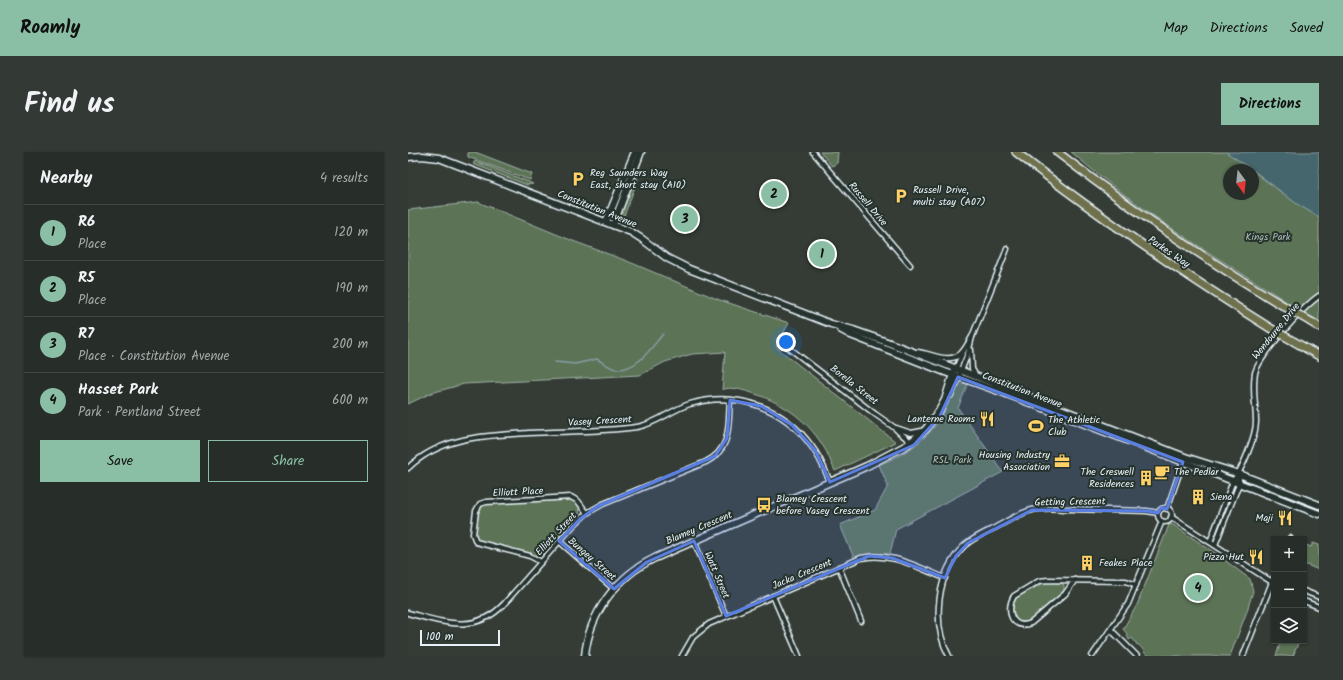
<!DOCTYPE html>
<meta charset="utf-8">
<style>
:root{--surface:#272d28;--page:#333934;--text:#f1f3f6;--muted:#a4a8a8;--line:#434945;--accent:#8abfa5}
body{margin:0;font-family:Kalam,sans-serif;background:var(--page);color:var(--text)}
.controls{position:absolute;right:12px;bottom:12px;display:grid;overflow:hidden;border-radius:0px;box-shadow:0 1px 3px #0004}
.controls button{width:36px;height:36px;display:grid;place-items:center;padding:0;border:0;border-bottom:1px solid var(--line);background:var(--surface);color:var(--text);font:20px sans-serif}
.compass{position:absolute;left:815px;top:12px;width:36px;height:36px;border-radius:50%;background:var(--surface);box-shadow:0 1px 3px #0004;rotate:165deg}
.scale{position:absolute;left:12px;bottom:10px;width:80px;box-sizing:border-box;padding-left:4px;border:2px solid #e8f1f8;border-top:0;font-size:11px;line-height:14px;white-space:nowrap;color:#e8f1f8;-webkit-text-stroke:3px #26332d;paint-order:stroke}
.you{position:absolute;left:378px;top:190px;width:14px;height:14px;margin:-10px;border:3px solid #fff;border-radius:50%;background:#1a73e8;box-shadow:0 0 0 6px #1a73e833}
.badge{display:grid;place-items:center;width:26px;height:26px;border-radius:50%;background:var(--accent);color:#111;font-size:13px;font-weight:700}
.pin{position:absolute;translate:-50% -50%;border:2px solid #fff;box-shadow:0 1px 4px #0006}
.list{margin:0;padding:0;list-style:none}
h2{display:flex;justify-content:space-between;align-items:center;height:52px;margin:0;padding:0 16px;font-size:17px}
h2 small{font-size:13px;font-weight:400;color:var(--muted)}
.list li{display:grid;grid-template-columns:26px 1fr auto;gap:12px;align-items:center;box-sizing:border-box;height:56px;padding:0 16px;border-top:1px solid var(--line)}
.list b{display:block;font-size:15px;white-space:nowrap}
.list p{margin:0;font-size:13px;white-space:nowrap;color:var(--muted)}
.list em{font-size:13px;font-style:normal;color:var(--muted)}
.actions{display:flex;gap:8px;padding:12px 16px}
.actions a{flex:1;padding:9px 0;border:1px solid var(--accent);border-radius:0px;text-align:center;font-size:14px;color:var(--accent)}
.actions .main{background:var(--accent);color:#111}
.icon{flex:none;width:22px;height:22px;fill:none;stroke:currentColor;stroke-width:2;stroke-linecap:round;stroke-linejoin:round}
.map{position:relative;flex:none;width:911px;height:504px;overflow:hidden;border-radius:0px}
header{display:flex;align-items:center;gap:24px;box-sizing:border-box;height:56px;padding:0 20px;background:var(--accent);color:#111}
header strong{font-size:19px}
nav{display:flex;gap:22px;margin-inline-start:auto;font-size:14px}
.intro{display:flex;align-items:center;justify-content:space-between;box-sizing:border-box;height:96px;padding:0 24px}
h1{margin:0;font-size:28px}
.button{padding:10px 18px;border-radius:0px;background:var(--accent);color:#111;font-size:14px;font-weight:700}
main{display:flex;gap:24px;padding:0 24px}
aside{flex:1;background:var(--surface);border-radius:0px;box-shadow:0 1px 3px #0004}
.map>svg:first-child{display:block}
.green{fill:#5c7357;stroke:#a2b2a8}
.water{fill:#45666c;stroke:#869ea4}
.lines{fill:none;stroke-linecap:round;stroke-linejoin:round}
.stream{stroke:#869ea4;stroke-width:1.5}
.street-casing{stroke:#e8f1f8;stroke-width:7}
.secondary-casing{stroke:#e8f1f8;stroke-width:9}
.primary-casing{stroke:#e8f1f8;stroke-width:10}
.street{stroke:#26332d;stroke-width:4}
.secondary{stroke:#26332d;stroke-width:6}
.primary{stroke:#6e714b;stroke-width:7}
.primary-bridge-casing{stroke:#e8f1f8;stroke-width:10;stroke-linecap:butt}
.primary-bridge{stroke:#6e714b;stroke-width:7}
.marked{fill:#5a7fe2;fill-opacity:0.2;stroke:#5a7fe2;stroke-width:3;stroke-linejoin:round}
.labels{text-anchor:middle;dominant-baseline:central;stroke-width:4;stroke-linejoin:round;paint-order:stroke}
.poi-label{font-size:10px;fill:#e8f1f8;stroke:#26332d;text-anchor:start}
.street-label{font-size:10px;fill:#e8f1f8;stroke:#26332d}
.park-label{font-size:10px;fill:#b0bfb8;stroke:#26332d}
</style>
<header>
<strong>Roamly</strong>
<nav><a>Map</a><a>Directions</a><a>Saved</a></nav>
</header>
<div class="intro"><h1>Find us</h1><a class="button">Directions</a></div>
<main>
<aside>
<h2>Nearby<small>4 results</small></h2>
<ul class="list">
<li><span class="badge">1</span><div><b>R6</b><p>Place</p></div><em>120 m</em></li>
<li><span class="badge">2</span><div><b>R5</b><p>Place</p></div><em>190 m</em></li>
<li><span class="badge">3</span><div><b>R7</b><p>Place · Constitution Avenue</p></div><em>200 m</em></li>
<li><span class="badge">4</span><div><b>Hasset Park</b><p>Park · Pentland Street</p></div><em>600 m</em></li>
</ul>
<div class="actions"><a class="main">Save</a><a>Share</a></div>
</aside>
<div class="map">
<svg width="911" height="504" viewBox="0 0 911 504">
<rect width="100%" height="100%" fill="#343c35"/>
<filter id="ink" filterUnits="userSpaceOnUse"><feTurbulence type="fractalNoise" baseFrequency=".025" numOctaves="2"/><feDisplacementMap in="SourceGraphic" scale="8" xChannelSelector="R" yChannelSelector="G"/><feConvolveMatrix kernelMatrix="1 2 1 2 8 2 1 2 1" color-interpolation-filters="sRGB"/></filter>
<g filter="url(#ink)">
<g class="green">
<path d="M60 0H67L124 22 122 28 60 5Z"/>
<path d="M412 0H430L429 11 424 14Z"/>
<path d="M663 0H818L844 18H821V42H845V19L889 52 911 65V169C901 163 890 158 880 151 871 145 863 139 854 134 788 93 722 51 663 0Z"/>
<path d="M67 9 121 30 125 32 119 33 65 12Z"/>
<path d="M227 24 230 27 216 64 212 62Z"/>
<path d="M70 50 165 89 219 109 309 147 381 171 368 195 488 290 427 319C423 311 420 301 415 294 398 266 372 249 341 240 334 238 321 234 314 238L317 200 284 202 257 210 232 223 56 232 23 241 0 252V58Z"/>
<path d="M557 231H560L550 256 595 320 488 377 482 402 464 401 446 406 432 373 467 358 480 334 471 313C498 301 514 292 531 269 539 258 544 234 557 231Z"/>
<path d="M162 347C169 349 173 355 171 362L135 402 127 403 72 390 67 384 71 358 77 352Z"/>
<path d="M764 372 807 401 842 427 845 439 839 459 822 504H740C735 501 735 494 728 492V491L724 486 721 488 719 483V482L715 477 729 453 761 373Z"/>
<path d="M905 391 911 393V418L896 412V392L903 395Z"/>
<path d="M637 430 653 431 656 433V439L621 469C606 475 603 457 607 446Z"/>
<path d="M873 489H891L885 504H868Z"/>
</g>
<path class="water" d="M818 0H911V65L889 52 845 18Z"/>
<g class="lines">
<path class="stream" d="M147 210 167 212 189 207C194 210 202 216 208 217 230 218 243 196 255 182"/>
<g class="street-casing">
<g id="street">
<path d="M405 0 502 113"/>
<path d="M372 189 467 262 487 276 491 280 503 290"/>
<path d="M563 198 564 217 568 224"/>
<path d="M509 200C524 201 544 215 556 198"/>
<path d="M548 216 556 198 564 185"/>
<path d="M553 219 560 201 564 185 599 97"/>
<path d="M488 276 503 281 514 279"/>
<path d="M0 316C33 284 77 284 120 281 156 279 193 280 229 275 249 272 264 257 282 252 328 238 377 256 404 295 412 305 417 318 422 330"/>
<circle cx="757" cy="363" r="7"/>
<path d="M759 357 775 310"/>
<path d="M763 365 864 430 866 434"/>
<path d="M881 387 882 386"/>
<path d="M151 389 206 437"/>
<path d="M286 389 318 464"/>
<path d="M802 390 825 329C834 318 848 284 848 270 848 254 844 237 847 221 851 204 896 154 911 144"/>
<path d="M807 393 831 332V322"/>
<path d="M133 410 122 404 68 390 65 382 68 359 72 352 78 350 163 345 170 349 179 361"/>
<path d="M431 415 453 469"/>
<path d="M667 428 657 442 623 471C604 479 597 458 606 444L631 429 640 428 718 429 728 433"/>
<path d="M896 439 911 445"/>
<path d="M365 444 391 504"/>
<path d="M896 449 911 455"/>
<path d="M0 461C35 470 67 483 96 452L165 374 179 361 195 352 298 310C324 297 320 273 322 248"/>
<path d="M703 478 729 504"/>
<path d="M274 504 285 485 301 472 453 406C482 399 511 416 537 426"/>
<path d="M541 504C523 471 529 420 556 394 566 385 579 380 590 374 601 368 612 361 624 358 636 355 650 357 663 357 688 358 714 358 739 359L750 361"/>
<path d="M684 504 720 452 754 369"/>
<path d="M835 504 866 425"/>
</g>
</g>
<g class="secondary-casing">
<g id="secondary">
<path d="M0 5 14 4 31 6 223 80 234 87 259 106 281 117 423 172 445 178 479 190 777 305 831 322 911 353"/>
<path d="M198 70 227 0"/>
<path d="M205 73 233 0"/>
<path d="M432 177 443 183 537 220 596 241 911 362"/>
<path d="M542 243 551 223"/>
<path d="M177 504C181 461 209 424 247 406L459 314 499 293 518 277 531 259 537 248 546 219"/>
</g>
</g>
<g class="primary-casing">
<g id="primary">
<path d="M608 0C689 64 774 121 862 176"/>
<path d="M649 0C723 57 799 109 879 156"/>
<path d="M903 170 911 175"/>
<path d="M887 190 911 204"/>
</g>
</g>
<use href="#street" class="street"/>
<use href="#secondary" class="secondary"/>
<use href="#primary" class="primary"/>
<g class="primary-bridge-casing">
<g id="primary-bridge">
<path d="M879 156 903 170"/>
<path d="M862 176 887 190"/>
</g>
</g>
<use href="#primary-bridge" class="primary-bridge"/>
</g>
</g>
<path class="marked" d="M550 225 775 310 759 357 753 356 750 361 739 359 624 358 560 391 548 404 537 426 484 406 461 404 318 464 286 389 239 410 206 437 151 389 172 367 190 354 307 304 319 286 322 248 353 254 384 273 407 298 422 330 506 293 532 264Z"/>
<defs>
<g id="parking-bare" transform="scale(1.2)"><path d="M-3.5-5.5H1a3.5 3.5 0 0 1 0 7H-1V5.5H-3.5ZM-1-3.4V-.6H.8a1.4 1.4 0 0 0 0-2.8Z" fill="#ffd166" stroke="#26332d" stroke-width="2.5" paint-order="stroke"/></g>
<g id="restaurant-bare" transform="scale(1.2)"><path d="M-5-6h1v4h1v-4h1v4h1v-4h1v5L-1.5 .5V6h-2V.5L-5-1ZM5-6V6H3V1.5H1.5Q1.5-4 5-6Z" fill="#ffd166" stroke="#26332d" stroke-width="2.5" paint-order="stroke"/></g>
<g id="stadium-bare" transform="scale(1.2)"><path d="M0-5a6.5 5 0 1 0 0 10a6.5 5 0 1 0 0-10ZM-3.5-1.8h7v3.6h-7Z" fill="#ffd166" stroke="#26332d" stroke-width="2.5" paint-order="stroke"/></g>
<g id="office-bare" transform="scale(1.2)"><path d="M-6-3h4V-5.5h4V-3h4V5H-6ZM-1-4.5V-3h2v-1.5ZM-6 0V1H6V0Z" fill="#ffd166" stroke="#26332d" stroke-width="2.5" paint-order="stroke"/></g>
<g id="cafe-bare" transform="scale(1.2)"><path d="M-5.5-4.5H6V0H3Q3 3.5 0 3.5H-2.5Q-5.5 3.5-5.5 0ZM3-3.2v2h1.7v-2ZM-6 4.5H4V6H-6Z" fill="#ffd166" stroke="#26332d" stroke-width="2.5" paint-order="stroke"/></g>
<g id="building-bare" transform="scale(1.2)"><path d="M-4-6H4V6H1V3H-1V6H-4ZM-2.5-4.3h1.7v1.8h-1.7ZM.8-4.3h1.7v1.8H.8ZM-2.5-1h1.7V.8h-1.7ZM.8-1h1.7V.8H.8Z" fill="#ffd166" stroke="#26332d" stroke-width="2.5" paint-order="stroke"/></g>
<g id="bus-bare" transform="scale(1.2)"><path d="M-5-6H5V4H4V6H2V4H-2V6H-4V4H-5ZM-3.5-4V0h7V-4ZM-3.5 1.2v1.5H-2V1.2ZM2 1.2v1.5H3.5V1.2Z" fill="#ffd166" stroke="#26332d" stroke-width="2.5" paint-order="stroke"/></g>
</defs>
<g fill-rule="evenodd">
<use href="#parking-bare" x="170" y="27"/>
<use href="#parking-bare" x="493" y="44"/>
<use href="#restaurant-bare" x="579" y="267"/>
<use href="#stadium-bare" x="628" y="274"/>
<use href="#office-bare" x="654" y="309"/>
<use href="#cafe-bare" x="754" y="320"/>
<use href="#building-bare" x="738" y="326"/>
<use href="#building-bare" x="790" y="345"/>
<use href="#bus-bare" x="356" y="353"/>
<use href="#restaurant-bare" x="877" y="366"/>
<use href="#restaurant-bare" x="848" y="405"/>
<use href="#building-bare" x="679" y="411"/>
</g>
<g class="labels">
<g class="poi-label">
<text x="182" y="21">Reg Saunders Way<tspan x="182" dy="12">East, short stay (A10)</tspan></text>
<text x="505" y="38">Russell Drive,<tspan x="505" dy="12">multi stay (A07)</tspan></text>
<text x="567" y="267" text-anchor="end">Lanterne Rooms</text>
<text x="640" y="268">The Athletic<tspan x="640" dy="12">Club</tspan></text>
<text x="642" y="303" text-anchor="end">Housing Industry<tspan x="642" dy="12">Association</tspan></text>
<text x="726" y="320" text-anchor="end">The Creswell<tspan x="726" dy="12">Residences</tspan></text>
<text x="766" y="320">The Pedlar</text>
<text x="802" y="345">Siena</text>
<text x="368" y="347">Blamey Crescent<tspan x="368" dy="12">before Vasey Crescent</tspan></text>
<text x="865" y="366" text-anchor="end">Maji</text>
<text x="836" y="405" text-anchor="end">Pizza Hut</text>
<text x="691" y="411">Feakes Place</text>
</g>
<g class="street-label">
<text transform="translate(460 52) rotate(50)">Russell Drive</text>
<text transform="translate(189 57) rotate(22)">Constitution Avenue</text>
<text transform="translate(761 100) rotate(34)">Parkes Way</text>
<text transform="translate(868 179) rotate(-51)">Wendouree Drive</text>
<text transform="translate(446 233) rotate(38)">Borella Street</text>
<text transform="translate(614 238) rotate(21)">Constitution Avenue</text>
<text transform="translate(192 269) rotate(-3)">Vasey Crescent</text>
<text transform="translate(110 340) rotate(-3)">Elliott Place</text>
<text transform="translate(662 350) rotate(-1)">Getting Crescent</text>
<text transform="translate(291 376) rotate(-23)">Blamey Crescent</text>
<text transform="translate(148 382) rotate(-47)">Elliott Street</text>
<text transform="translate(184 407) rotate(41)">Bungey Street</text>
<text transform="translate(394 422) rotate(-23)">Jacka Crescent</text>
<text transform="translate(309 423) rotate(67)">Watt Street</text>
</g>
<g class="park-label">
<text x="860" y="85">Kings Park</text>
<text x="544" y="308">RSL Park</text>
</g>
</g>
</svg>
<div class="controls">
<button>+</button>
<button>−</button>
<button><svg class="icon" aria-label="layers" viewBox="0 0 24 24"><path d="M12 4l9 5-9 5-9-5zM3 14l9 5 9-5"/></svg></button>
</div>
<svg class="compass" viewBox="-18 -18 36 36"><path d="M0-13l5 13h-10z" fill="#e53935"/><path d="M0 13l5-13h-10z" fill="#a4a8a8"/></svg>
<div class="scale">100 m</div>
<div class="you"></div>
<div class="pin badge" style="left:414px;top:102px">1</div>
<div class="pin badge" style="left:366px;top:42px">2</div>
<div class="pin badge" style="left:277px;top:67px">3</div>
<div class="pin badge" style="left:790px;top:436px">4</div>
</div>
</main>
